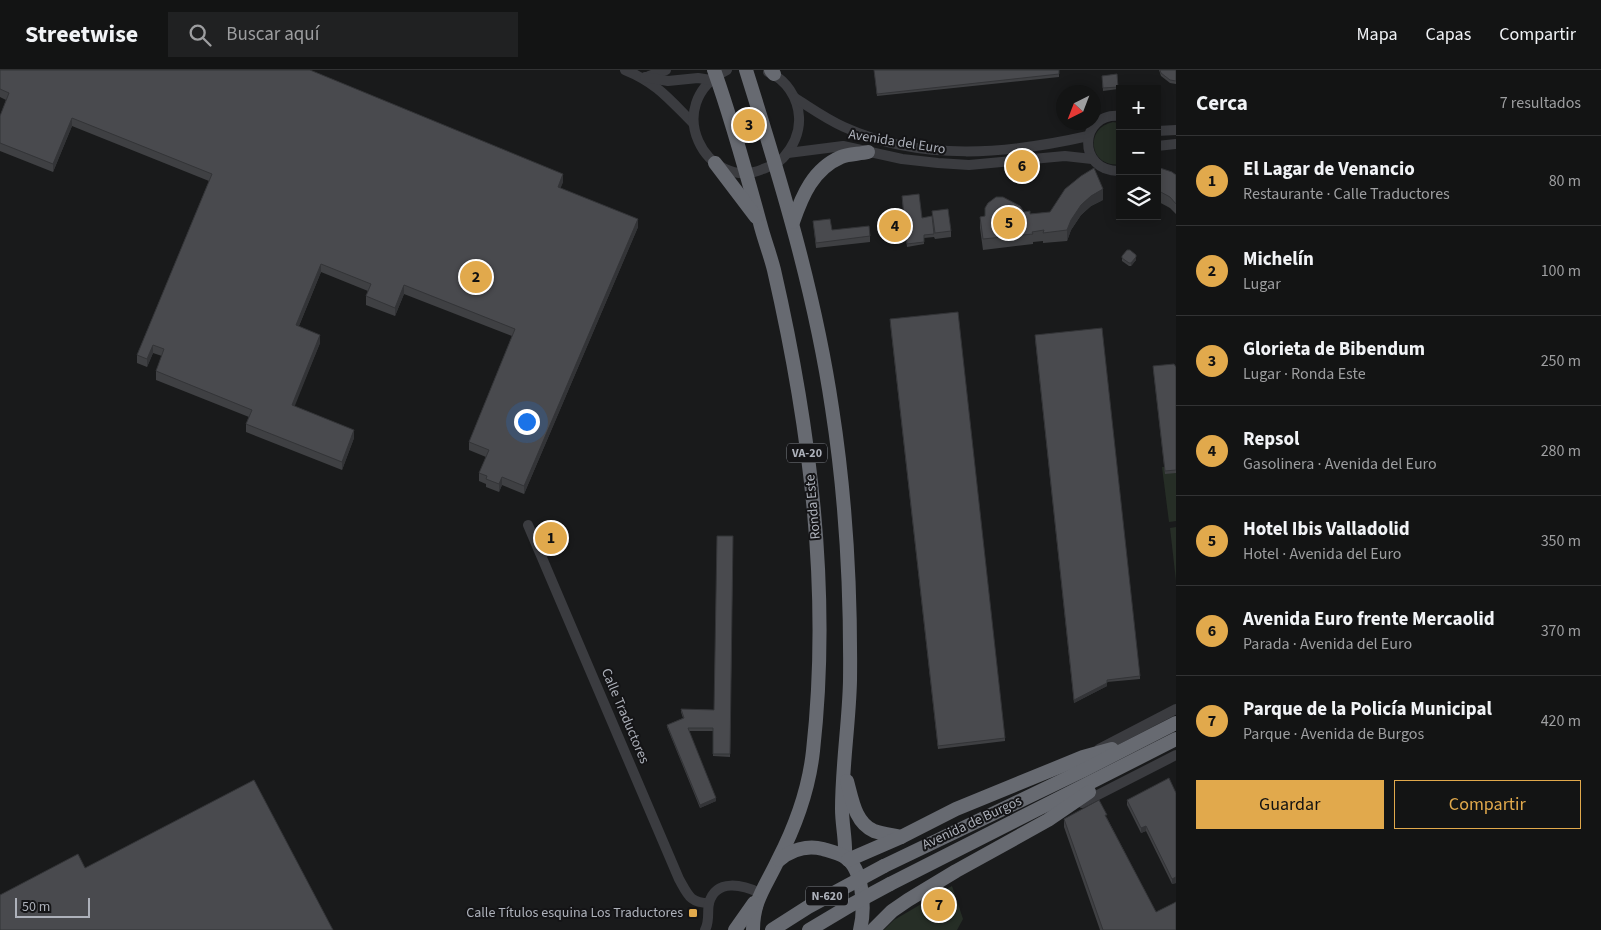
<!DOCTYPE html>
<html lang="es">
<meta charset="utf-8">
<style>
:root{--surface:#131414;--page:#202122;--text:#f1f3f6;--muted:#9d9ea0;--line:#323334;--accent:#e1a94c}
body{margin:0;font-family:"Source Sans 3",sans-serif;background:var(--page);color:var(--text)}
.controls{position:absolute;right:15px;top:15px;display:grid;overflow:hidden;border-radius:0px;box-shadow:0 2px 12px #0003}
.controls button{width:45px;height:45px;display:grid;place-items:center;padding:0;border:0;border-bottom:1px solid var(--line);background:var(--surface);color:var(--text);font:25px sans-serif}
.compass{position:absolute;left:1056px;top:15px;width:45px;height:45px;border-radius:50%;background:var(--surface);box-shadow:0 2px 12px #0003;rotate:222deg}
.scale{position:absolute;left:15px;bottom:12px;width:75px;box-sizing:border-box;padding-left:5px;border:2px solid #adb1ba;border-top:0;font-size:14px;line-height:18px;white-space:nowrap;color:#adb1ba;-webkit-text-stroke:4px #141416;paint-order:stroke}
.you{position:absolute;left:526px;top:351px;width:18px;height:18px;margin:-12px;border:4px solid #fff;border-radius:50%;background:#1a73e8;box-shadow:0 0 0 8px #1a73e833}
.badge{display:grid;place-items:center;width:32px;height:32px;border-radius:50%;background:var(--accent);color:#111;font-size:16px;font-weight:700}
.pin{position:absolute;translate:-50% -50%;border:2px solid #fff;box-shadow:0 1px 5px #0006}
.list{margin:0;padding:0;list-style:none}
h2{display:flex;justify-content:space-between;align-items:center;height:65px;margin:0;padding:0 20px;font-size:21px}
h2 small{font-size:16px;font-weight:400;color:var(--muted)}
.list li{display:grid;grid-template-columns:32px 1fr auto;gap:15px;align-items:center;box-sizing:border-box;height:90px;padding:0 20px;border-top:1px solid var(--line)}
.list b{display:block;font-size:19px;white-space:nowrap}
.list p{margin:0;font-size:16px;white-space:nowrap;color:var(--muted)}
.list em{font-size:16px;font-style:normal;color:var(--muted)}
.actions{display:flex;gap:10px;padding:15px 20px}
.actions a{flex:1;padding:11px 0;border:1px solid var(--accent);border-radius:0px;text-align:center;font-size:18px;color:var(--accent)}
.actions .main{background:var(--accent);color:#111}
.icon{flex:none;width:28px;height:28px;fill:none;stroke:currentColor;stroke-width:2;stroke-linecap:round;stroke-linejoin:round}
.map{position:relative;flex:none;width:1176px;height:860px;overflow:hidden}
header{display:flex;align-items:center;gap:30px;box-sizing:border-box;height:70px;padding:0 25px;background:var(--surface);border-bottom:1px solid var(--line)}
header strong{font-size:24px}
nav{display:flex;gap:28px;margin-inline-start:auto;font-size:18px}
.search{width:350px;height:45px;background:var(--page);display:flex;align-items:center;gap:12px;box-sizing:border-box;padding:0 18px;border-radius:0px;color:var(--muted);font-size:19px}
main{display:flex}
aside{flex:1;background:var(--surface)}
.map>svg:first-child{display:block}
.green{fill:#262e26}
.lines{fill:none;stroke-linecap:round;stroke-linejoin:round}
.minor{stroke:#3b3c40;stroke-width:10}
.highway{stroke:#676a71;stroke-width:14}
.highway-bridge{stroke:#676a71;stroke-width:14}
.wall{fill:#3f4043}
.shaded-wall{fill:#333437}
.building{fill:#494a4e;stroke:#333437}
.poi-dot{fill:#e1a94c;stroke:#141416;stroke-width:2}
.labels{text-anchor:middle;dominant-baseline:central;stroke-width:4;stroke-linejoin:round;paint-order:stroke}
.shield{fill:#141416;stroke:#7f8289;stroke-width:1}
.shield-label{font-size:12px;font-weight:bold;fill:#adb1ba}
.street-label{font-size:14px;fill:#adb1ba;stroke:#141416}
.poi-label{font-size:14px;fill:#adb1ba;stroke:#141416;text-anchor:end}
</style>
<header>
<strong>Streetwise</strong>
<div class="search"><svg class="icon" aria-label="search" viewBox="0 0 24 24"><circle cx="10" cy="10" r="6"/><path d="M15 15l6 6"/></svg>Buscar aquí</div>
<nav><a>Mapa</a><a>Capas</a><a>Compartir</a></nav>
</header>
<main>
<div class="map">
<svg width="1176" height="860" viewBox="0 0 1176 860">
<rect width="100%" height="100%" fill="#191a1b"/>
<g class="green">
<path d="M1113 52 1120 53V94C1090 99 1083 58 1113 52Z"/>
<path d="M1176 396V451L1169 452 1162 397Z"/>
<path d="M1176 457V511L1170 458Z"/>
<path d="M952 816 963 849 957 860H884L894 850Z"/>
</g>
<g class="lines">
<g class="minor">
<path d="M625 0C657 13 669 29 693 53"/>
<path d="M727 0C659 34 707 123 763 99 771 96 777 94 783 88 793 77 800 62 799 47 798 28 786 9 768 2"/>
<path d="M649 6 666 0"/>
<path d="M645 7 668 11 698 8 711 10"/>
<path d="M795 28C811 38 826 49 844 57 921 92 1009 84 1088 66"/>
<path d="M1120 46C1079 42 1076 102 1120 101"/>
<path d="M1157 61 1176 60"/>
<path d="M1157 76 1176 74"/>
<path d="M788 83 843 76 902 89 938 93 969 95 1065 86 1092 89"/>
<path d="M528 455 679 809C688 825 690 833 709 833"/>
<path d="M1099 679 1176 639"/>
<path d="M1082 733 1176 685"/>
<path d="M705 860C710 851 707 842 709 833 716 808 743 815 760 823"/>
</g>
<g class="highway">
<path d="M714 0C732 50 746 102 760 153 764 169 770 184 774 200 810 357 831 520 813 681 809 718 795 757 778 790 766 816 753 830 753 860"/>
<path d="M746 0C781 111 815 223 832 338 846 428 851 520 850 611 849 653 842 696 842 739 842 755 846 770 845 787"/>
<path d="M771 0 774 4"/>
<path d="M715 93 756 147"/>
<path d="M793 152C802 126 813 99 841 87 848 84 859 84 868 82"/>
<path d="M847 711C852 729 855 753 874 761 883 764 892 765 901 767"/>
<path d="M779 790C791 780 807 775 823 779 830 781 839 783 845 787 864 799 865 841 860 860"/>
<path d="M848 790 901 767 956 739 1083 687 1112 679"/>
<path d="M884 796 1082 701 1176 653"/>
<path d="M890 814 1176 669"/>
<path d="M735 860 754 833"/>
<path d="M873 860 892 841 908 830 956 801 1048 750 1089 722"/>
</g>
<g class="highway-bridge">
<path d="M772 860 808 837 884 796"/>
<path d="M809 860 851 835 890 814"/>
</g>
</g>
<g class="wall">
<path d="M0 0 563 112 560 118 638 157 524 424 502 415 499 422 486 417V414L479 411V403L486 387 469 380V372L512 266 404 224 395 246 366 235V226L368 221 321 202 299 256 320 273 294 336 354 368 342 400 246 362V354L249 347 156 310V301L162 286 153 283 147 297 137 293V285L209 111 72 56 53 102 0 81V46L6 30 0 27Z"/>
<path d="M874 0H1059V7L877 26Z"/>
<path d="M1159 0H1176V14L1170 13 1161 6Z"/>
<path d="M1117 4 1118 19 1103 21 1102 6Z"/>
<path d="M1157 97 1176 105V144L1170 138 1157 131Z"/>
<path d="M902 129 922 148 932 146V141L951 161V167L935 169 934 167 924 168V174L907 177Z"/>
<path d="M1103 130 1091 136 1081 145 1071 160 1067 171 1043 173V171L1033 172V174L983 180 980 158V147L1024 142 1030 144 1050 142Z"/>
<path d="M813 151 832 160 870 166V172L816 178Z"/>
<path d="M1122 186 1136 190 1131 196H1129L1122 191Z"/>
<path d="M890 252 1005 668V671L938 679Z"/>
<path d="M1035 268 1140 606V609L1107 612V616L1074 633Z"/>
<path d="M1176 297V403L1165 404 1153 298Z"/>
<path d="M733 466 730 687 713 686V661H689L716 731 700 738 667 657V655L683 648 681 642V639L714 640Z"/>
<path d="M1176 723V813L1172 814 1146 761 1141 763 1127 735V730Z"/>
<path d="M1107 748 1156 842 1176 860H1100L1064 757V749Z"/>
</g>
<g class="shaded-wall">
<path d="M72 48V56L53 102V94Z"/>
<path d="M563 104V112L558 125V117Z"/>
<path d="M1103 119V130L1091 136 1081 145 1071 160 1067 171V160L1071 150 1081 135 1091 126Z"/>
<path d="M638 149V157L524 424V416Z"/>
<path d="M1136 187V190L1131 196V193Z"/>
<path d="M321 194V202L296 263V255Z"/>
<path d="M404 215V224L395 246V238Z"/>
<path d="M320 265V273L292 343V335Z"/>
<path d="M153 275V283L147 297V289Z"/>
<path d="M354 360V368L342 400V392Z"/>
<path d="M502 407V415L499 422V414Z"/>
<path d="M1107 613V616L1074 633V630Z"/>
<path d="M716 728V731L700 738V735Z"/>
<path d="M1146 756V761L1141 763V758Z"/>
<path d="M1176 807V813L1172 814V809Z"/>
</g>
<g class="building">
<path d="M0 0H310L563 104 558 117 638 149 524 416 502 407 499 414 486 409 487 406 479 403 489 380 469 372 515 259 404 215 395 238 366 226 371 214 321 194 296 255 320 265 292 335 354 360 342 392 246 354 252 340 156 301 164 279 153 275 147 289 137 285 212 104 72 48 53 94 0 73V46L9 23 0 19Z"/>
<path d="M874 0H1059V4L877 24Z"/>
<path d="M1160 0H1176V11L1170 10 1161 3Z"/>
<path d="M1117 4 1118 17 1103 18 1102 6Z"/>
<path d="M1157 97 1172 102 1176 105V134L1170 127 1157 120Z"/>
<path d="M1094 98 1103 119 1091 126 1081 135 1071 150 1067 160 1043 163 1044 160 1032 162 1033 164 983 169 980 147 985 146V138L988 133 996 127H1003L1020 136 1024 142 1030 141V144L1050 142 1065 119 1081 106Z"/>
<path d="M919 124 922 148 932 146 934 164 924 165V172L907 174 902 126Z"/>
<path d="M948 139 951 161 935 163 932 141Z"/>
<path d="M830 149 832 160 869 156 870 166 816 173 813 151Z"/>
<path d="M1127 180H1130L1136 185V187L1131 193H1129L1122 188V186Z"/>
<path d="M958 242 1005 668 938 676 890 249Z"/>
<path d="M1102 258 1140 606 1107 610V613L1074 630 1035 265Z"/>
<path d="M1174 294 1176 297V400L1165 401 1153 296Z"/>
<path d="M717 466H733L730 684H713V658H688L716 728 700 735 667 655 684 648 681 639 714 640Z"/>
<path d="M1169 708 1176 723V807L1172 809 1146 756 1141 758 1127 730Z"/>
<path d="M254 710 333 860H0V825L78 784 85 798Z"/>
<path d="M1099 730 1107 745H1105L1156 842 1176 832V860H1103L1064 749Z"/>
</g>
<rect class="poi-dot" x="688" y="838" width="10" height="10" rx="2.5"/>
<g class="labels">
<g class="shield">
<rect x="787" y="373.5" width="40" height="19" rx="4"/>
<rect x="806" y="816.5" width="42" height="19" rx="4"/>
</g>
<g class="shield-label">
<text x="807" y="383">VA-20</text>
<text x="827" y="826">N-620</text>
</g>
<g class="street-label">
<text transform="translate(897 72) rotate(9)">Avenida del Euro</text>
<text transform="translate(813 437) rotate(-95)">Ronda Este</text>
<text transform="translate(625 646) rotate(67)">Calle Traductores</text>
<text transform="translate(972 753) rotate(-25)">Avenida de Burgos</text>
</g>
<g class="poi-label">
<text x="683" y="843">Calle Títulos esquina Los Traductores</text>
</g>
</g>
</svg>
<div class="controls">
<button>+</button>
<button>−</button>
<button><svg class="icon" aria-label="layers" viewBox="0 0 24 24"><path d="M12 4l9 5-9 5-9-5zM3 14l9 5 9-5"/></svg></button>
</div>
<svg class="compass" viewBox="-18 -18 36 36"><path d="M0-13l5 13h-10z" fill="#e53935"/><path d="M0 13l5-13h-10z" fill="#9d9ea0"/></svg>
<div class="scale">50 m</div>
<div class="you"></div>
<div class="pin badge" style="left:551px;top:468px">1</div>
<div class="pin badge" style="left:476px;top:207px">2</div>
<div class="pin badge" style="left:749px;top:55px">3</div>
<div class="pin badge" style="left:895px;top:156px">4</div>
<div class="pin badge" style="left:1009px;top:153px">5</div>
<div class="pin badge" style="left:1022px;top:96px">6</div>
<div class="pin badge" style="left:939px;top:835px">7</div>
</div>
<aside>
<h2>Cerca<small>7 resultados</small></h2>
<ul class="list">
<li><span class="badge">1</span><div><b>El Lagar de Venancio</b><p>Restaurante · Calle Traductores</p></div><em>80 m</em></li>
<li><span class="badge">2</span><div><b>Michelín</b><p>Lugar</p></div><em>100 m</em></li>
<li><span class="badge">3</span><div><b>Glorieta de Bibendum</b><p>Lugar · Ronda Este</p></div><em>250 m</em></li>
<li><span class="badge">4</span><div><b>Repsol</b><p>Gasolinera · Avenida del Euro</p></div><em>280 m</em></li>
<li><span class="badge">5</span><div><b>Hotel Ibis Valladolid</b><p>Hotel · Avenida del Euro</p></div><em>350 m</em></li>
<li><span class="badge">6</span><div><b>Avenida Euro frente Mercaolid</b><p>Parada · Avenida del Euro</p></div><em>370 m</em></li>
<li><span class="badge">7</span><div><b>Parque de la Policía Municipal</b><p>Parque · Avenida de Burgos</p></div><em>420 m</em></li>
</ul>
<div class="actions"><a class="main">Guardar</a><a>Compartir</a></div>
</aside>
</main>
